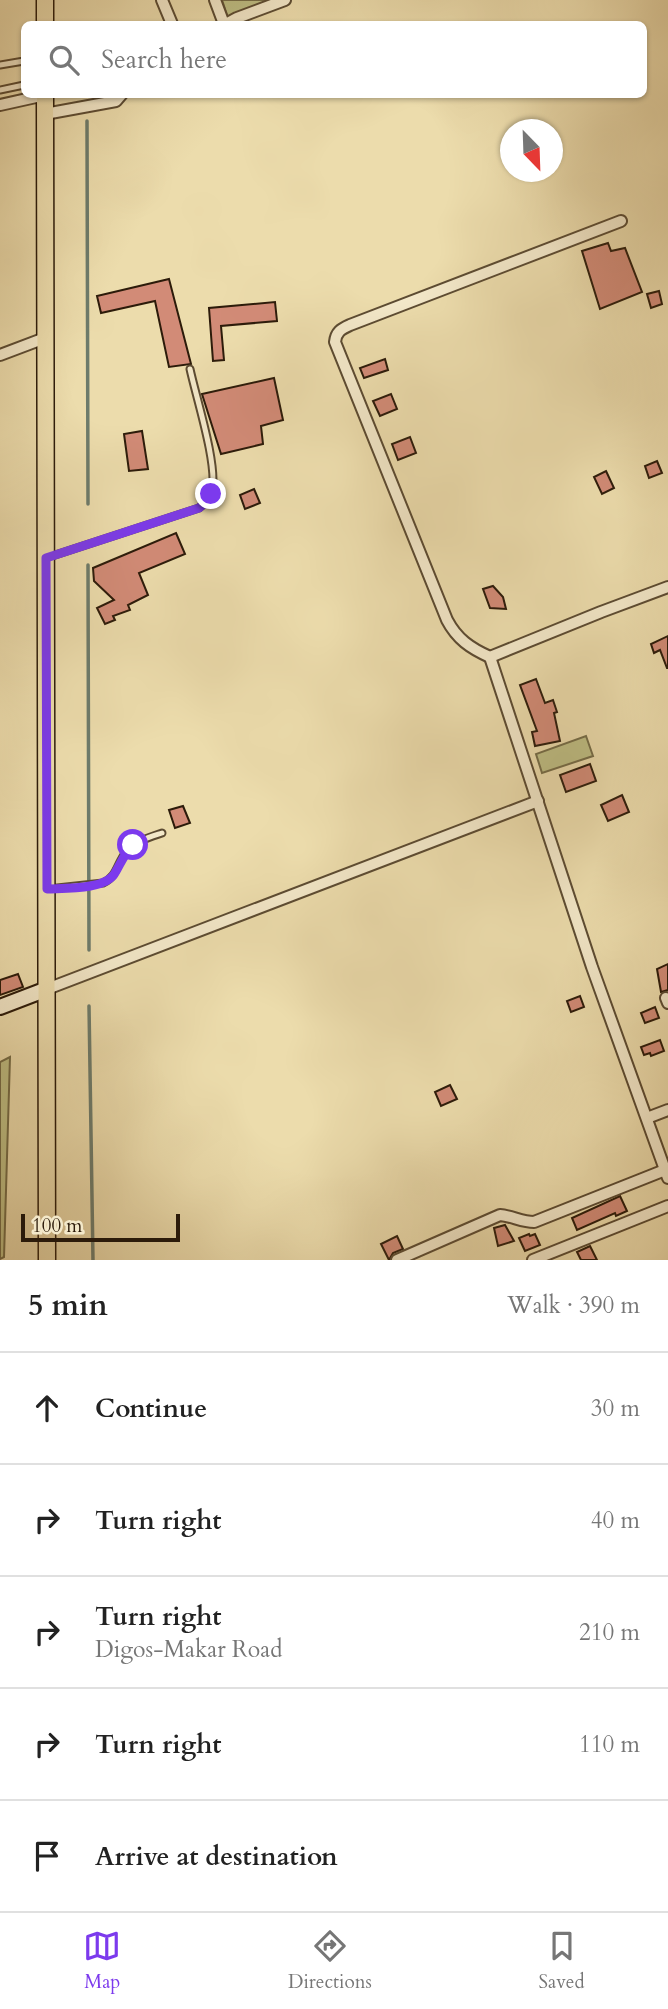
<!DOCTYPE html>
<meta charset="utf-8">
<style>
:root{--surface:#fff;--page:#f2f2f2;--text:#222;--muted:#767676;--line:#e0e0e0;--accent:#7c3aed}
body{margin:0;font-family:Cardo,serif;background:var(--page);color:var(--text)}
.compass{position:absolute;left:500px;top:119px;width:63px;height:63px;border-radius:50%;background:var(--surface);box-shadow:0 2px 5px #0004;rotate:157deg}
.scale{position:absolute;left:21px;bottom:18px;width:159px;box-sizing:border-box;padding-left:7px;border:4px solid #2c1b0a;border-top:0;font-size:19px;line-height:24px;white-space:nowrap;color:#2c1b0a;-webkit-text-stroke:5px #f3e8c9;paint-order:stroke}
.stop{position:absolute;width:21px;height:21px;margin:-16px;border:5px solid #7c3aed;border-radius:50%;background:#fff}
.stop.end{background:#7c3aed;border-color:#fff;box-shadow:0 2px 7px #0008}
.list{margin:0;padding:0;list-style:none}
h2{display:flex;justify-content:space-between;align-items:center;height:91px;margin:0;padding:0 28px;font-size:30px}
h2 small{font-size:23px;font-weight:400;color:var(--muted)}
.list li{display:grid;grid-template-columns:46px 1fr auto;gap:21px;align-items:center;box-sizing:border-box;height:112px;padding:0 28px;border-top:2px solid var(--line)}
.list b{display:block;font-size:26px;white-space:nowrap}
.list p{margin:0;font-size:23px;white-space:nowrap;color:var(--muted)}
.list em{font-size:23px;font-style:normal;color:var(--muted)}
.icon{flex:none;width:38px;height:38px;fill:none;stroke:currentColor;stroke-width:2;stroke-linecap:round;stroke-linejoin:round}
.map{position:relative;flex:none;width:668px;height:1260px;overflow:hidden}
.search{position:absolute;background:var(--surface);box-shadow:0 2px 5px #0004;left:21px;right:21px;top:21px;height:77px;display:flex;align-items:center;gap:18px;box-sizing:border-box;padding:0 24px;border-radius:10px;color:var(--muted);font-size:26px}
.sheet{height:651px;background:var(--surface)}
nav{display:flex;justify-content:space-around;align-items:center;box-sizing:border-box;height:98px;border-top:2px solid var(--line);background:var(--surface);font-size:19px;color:var(--muted)}
nav a{display:grid;justify-items:center;gap:4px}
nav .on{color:var(--accent)}
.map>svg:first-child{display:block}
.green{fill:#bebe84;stroke:#756c47;stroke-width:2}
.lines{fill:none;stroke-linecap:round;stroke-linejoin:round}
.stream{stroke:#6d7b6b;stroke-width:3.5}
.building{fill:#d28b77;stroke:#2c1b0a;stroke-width:2}
.lane-casing{stroke:#5c4b32;stroke-width:9}
.street-casing{stroke:#5c4b32;stroke-width:14}
.secondary-casing{stroke:#2c1b0a;stroke-width:18}
.primary-casing{stroke:#2c1b0a;stroke-width:19}
.lane{stroke:#f3e8c9;stroke-width:5}
.street{stroke:#f3e8c9;stroke-width:10}
.secondary{stroke:#f3e8c9;stroke-width:14}
.primary{stroke:#ecdcac;stroke-width:16}
.route{stroke:#7c3aed;stroke-width:9}
</style>
<div class="map">
<svg width="668" height="1260" viewBox="0 0 668 1260">
<rect width="100%" height="100%" fill="#ecdcac"/>
<filter id="stains"><feTurbulence type="fractalNoise" baseFrequency=".00286" numOctaves="4"/><feColorMatrix values="0 0 0 0 .2 0 0 0 0 .09 0 0 0 0 .02 0 0 0 .5 -.17"/></filter>
<radialGradient id="worn" r=".72"><stop offset=".6" stop-color="#630" stop-opacity="0"/><stop offset="1" stop-color="#630" stop-opacity=".3"/></radialGradient>
<g class="green">
<path d="M222 0H291L230 24Z"/>
<path d="M586 736 593 756 542 773 536 754Z"/>
<path d="M10 1057 4 1257 0 1259V1062Z"/>
</g>
<g class="lines">
<g class="stream">
<path d="M87 121 88 504"/>
<path d="M88 565 89 950"/>
<path d="M89 1006 93 1260"/>
</g>
</g>
<g class="building">
<path d="M608 243 611 251 625 248 642 292 600 309 582 251Z"/>
<path d="M169 279 191 364 169 367 155 301 101 313 97 296Z"/>
<path d="M659 291 662 304 651 308 647 294Z"/>
<path d="M275 302 277 321 221 326 224 360 213 361 209 308Z"/>
<path d="M385 359 388 370 364 378 360 368Z"/>
<path d="M274 378 283 420 261 426 263 444 221 454 202 394Z"/>
<path d="M391 394 397 409 380 416 373 401Z"/>
<path d="M142 431 148 469 129 471 124 434Z"/>
<path d="M410 437 416 453 398 460 392 444Z"/>
<path d="M657 461 662 473 649 478 645 466Z"/>
<path d="M606 471 614 488 602 494 594 477Z"/>
<path d="M254 489 260 503 245 509 240 495Z"/>
<path d="M176 533 185 554 139 573 148 595 128 605 130 610 113 616 115 620 105 624 97 608 114 600 94 581 93 568Z"/>
<path d="M493 586 503 597 506 609 490 608 483 589Z"/>
<path d="M668 636V668H667L660 650 654 653 651 644Z"/>
<path d="M536 679 545 703 553 700 557 712 554 713 560 741 535 746 532 732 537 731 520 685Z"/>
<path d="M590 764 596 781 566 792 560 775Z"/>
<path d="M622 795 629 812 608 821 601 805Z"/>
<path d="M183 806 190 823 175 828 169 810Z"/>
<path d="M668 964V990L661 992 657 969Z"/>
<path d="M18 974 23 987 0 995V980Z"/>
<path d="M580 996 584 1007 571 1012 567 1001Z"/>
<path d="M655 1007 659 1018 645 1023 641 1013Z"/>
<path d="M660 1040 664 1051 651 1056 650 1053 644 1055 641 1047Z"/>
<path d="M450 1085 457 1099 441 1106 435 1092Z"/>
<path d="M620 1196 627 1211 616 1216 615 1213 577 1230 572 1218Z"/>
<path d="M505 1225 514 1241 498 1246 494 1228Z"/>
<path d="M529 1234 530 1236 535 1234 540 1245 525 1251 519 1238Z"/>
<path d="M397 1236 403 1249 393 1253 389 1260 381 1244Z"/>
<path d="M590 1246 597 1260H581L577 1252Z"/>
</g>
<g class="lines">
<g class="lane-casing">
<g id="lane">
<path d="M0 65 24 61"/>
<path d="M0 90 24 85"/>
<path d="M49 557 199 508C205 503 210 499 212 491 218 465 196 397 190 369"/>
<path d="M48 889 103 883C117 877 117 863 126 852 135 841 150 837 162 833"/>
</g>
</g>
<g class="street-casing">
<g id="street">
<path d="M162 0 172 24"/>
<path d="M215 0 224 24"/>
<path d="M226 24 237 18 285 0"/>
<path d="M0 105 45 95"/>
<path d="M45 114 116 101 122 94"/>
<path d="M621 221 350 325C341 329 336 332 335 342L447 620C457 639 470 648 490 657L601 612 668 587"/>
<path d="M0 355 45 338"/>
<path d="M490 657 592 967 668 1178"/>
<path d="M47 989 538 801"/>
<path d="M666 998 668 1003"/>
<path d="M647 1118 668 1110"/>
<path d="M397 1260 500 1215C512 1216 522 1222 534 1222L665 1170"/>
<path d="M533 1260 668 1206"/>
</g>
</g>
<g class="secondary-casing">
<path id="secondary" d="M0 1007 47 989"/>
</g>
<g class="primary-casing">
<g id="primary">
<path d="M45 0V24"/>
<path d="M45 94 47 1260"/>
</g>
</g>
<use href="#lane" class="lane"/>
<use href="#street" class="street"/>
<use href="#secondary" class="secondary"/>
<use href="#primary" class="primary"/>
</g>
<g class="lines">
<path class="route" d="M133 845C124 854 121 863 115 873 106 890 64 888 47 889L46 558 199 508 206 502 211 494"/>
</g>
<rect width="100%" height="100%" filter="url(#stains)"/>
<rect width="100%" height="100%" fill="url(#worn)"/>
</svg>
<svg class="compass" viewBox="-18 -18 36 36"><path d="M0-13l5 13h-10z" fill="#e53935"/><path d="M0 13l5-13h-10z" fill="#767676"/></svg>
<div class="scale">100 m</div>
<div class="stop" style="left:133px;top:845px"></div>
<div class="stop end" style="left:211px;top:494px"></div>
<div class="search"><svg class="icon" aria-label="search" viewBox="0 0 24 24"><circle cx="10" cy="10" r="6"/><path d="M15 15l6 6"/></svg>Search here</div>
</div>
<section class="sheet">
<h2>5 min<small>Walk · 390 m</small></h2>
<ul class="list">
<li><svg class="icon" aria-label="ahead" viewBox="0 0 24 24"><path d="M12 20V5M6 11l6-6 6 6"/></svg><div><b>Continue</b></div><em>30 m</em></li>
<li><svg class="icon" aria-label="right" viewBox="0 0 24 24"><path d="M7 20v-9h11M14 6l5 5-5 5"/></svg><div><b>Turn right</b></div><em>40 m</em></li>
<li><svg class="icon" aria-label="right" viewBox="0 0 24 24"><path d="M7 20v-9h11M14 6l5 5-5 5"/></svg><div><b>Turn right</b><p>Digos-Makar Road</p></div><em>210 m</em></li>
<li><svg class="icon" aria-label="right" viewBox="0 0 24 24"><path d="M7 20v-9h11M14 6l5 5-5 5"/></svg><div><b>Turn right</b></div><em>110 m</em></li>
<li><svg class="icon" aria-label="arrive" viewBox="0 0 24 24"><path d="M6 21V4h12l-3 4 3 4H6"/></svg><div><b>Arrive at destination</b></div></li>
</ul>
</section>
<nav>
<a class="on"><svg class="icon" aria-label="map" viewBox="0 0 24 24"><path d="M3 6l6-2 6 2 6-2v14l-6 2-6-2-6 2zM9 4v14M15 6v14"/></svg>Map</a>
<a><svg class="icon" aria-label="directions" viewBox="0 0 24 24"><path d="M12 3l9 9-9 9-9-9zM9 14v-3h6M13 9l2 2-2 2"/></svg>Directions</a>
<a><svg class="icon" aria-label="saved" viewBox="0 0 24 24"><path d="M7 4h10v16l-5-4-5 4z"/></svg>Saved</a>
</nav>
